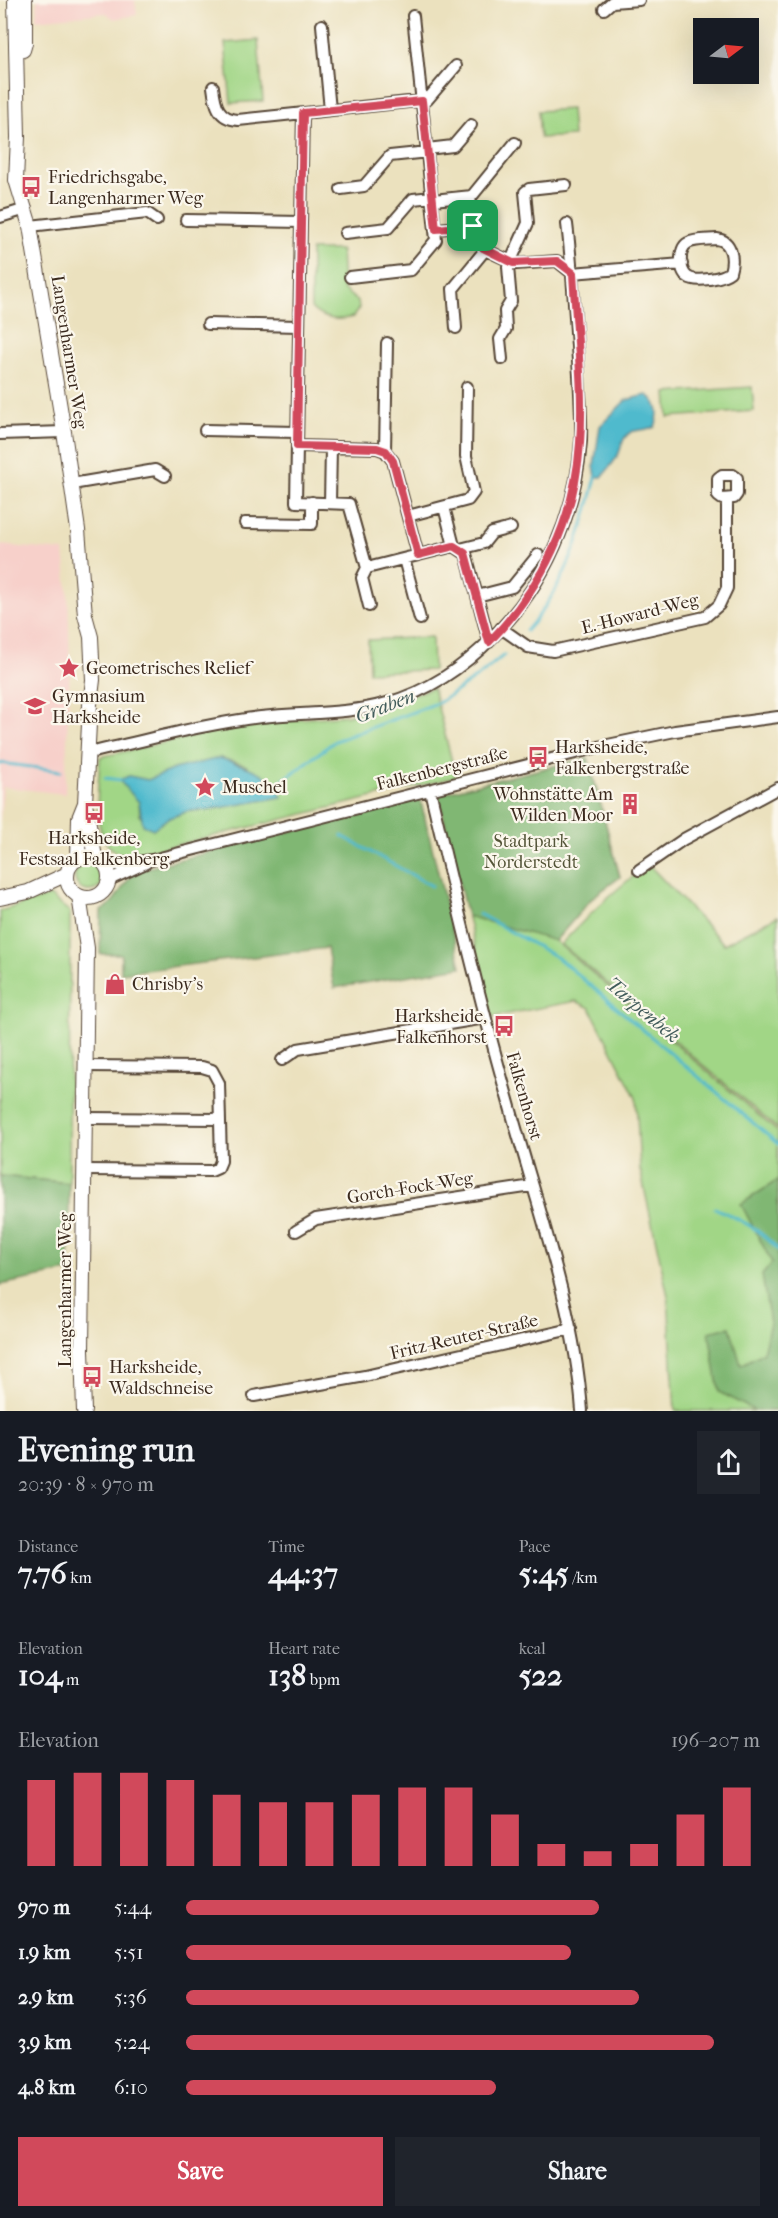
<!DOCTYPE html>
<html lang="en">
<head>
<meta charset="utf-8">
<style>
	body { margin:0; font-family:"IM FELL French Canon",serif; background:#20242c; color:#f1f3f6; height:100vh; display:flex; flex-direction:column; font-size:22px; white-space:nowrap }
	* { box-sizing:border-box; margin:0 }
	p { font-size:20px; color:#9ea1a6 }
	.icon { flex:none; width:33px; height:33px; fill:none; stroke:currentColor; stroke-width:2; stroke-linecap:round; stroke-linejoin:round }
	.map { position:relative; height:1411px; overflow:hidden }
	.panel { display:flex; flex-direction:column; background:#171b24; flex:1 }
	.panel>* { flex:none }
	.needle { width:39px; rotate:74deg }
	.fabs { position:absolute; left:693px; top:18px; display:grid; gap:12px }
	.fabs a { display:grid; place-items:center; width:66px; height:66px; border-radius:0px; background:#171b24; box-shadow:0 6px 24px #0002; font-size:30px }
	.pin { position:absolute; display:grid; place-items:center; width:51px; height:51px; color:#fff; margin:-26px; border-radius:12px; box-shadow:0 3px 9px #0006 }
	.round { display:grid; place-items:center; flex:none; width:63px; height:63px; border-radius:0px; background:#20242c }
	.overview { display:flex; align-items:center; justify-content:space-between; height:102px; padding:0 18px }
	h1 { font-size:33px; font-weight:700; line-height:45px }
	.stats { display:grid; grid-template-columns:repeat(3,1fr); gap:9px; height:102px; padding:6px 18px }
	.stats div { display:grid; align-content:center }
	.stats b { font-size:30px; font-weight:700 }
	.stats small { font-size:16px; font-weight:400 }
	.stats p { font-size:16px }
	.chart { height:168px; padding:12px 18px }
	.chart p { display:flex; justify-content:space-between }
	.chart svg { width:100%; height:108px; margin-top:6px; stroke:#d1495b; stroke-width:6 }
	.cta { display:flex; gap:12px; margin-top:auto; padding:12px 18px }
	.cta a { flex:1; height:69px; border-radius:0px; background:#d1495b; color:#fff; font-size:24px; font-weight:700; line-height:69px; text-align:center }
	.cta a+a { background:#20242c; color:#f1f3f6 }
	ul { padding:0 18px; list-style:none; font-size:20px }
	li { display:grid; grid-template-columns:96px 72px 1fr; align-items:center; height:45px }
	li i { height:15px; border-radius:8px; background:#d1495b }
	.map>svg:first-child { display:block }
</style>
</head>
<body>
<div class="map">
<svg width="778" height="1411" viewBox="0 0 778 1411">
	<rect width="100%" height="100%" fill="#fbf7ec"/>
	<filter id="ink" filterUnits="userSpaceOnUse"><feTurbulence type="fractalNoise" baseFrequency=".0167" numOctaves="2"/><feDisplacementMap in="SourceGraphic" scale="12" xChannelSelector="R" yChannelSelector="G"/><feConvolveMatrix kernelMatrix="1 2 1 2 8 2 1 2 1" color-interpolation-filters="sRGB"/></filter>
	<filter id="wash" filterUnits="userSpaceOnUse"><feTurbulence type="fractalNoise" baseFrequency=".008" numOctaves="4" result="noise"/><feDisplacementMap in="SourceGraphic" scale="24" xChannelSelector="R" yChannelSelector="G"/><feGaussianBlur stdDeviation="1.35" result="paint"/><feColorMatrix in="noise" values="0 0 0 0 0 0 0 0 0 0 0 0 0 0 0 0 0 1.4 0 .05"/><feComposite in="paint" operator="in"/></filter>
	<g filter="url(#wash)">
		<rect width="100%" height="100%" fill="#ebe1be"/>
		<!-- built -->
		<path fill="#f7d0ca" d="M37 0H135L137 15 114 19 106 13 36 20Z
			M0 545 64 551 68 591 70 664 65 794 3 787 0 823Z"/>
		<!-- green -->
		<path fill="#a1d686" stroke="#6e8052" stroke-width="1.5" fill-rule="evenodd" d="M258 40 263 101 231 103 225 43Z
			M571 109 573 136 540 138 538 111Z
			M311 250H341L343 289 358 302 359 308 353 317C339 321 322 320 311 308Z
			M752 387 754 411 668 417 666 393Z
			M432 637 433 670 369 672 368 640Z
			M433 688 456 777 135 855C85 858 99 788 100 757L251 723 348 715ZM220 758 245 765 281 797 208 810 188 811 167 819 153 829 140 816 139 802 120 780 129 776 148 780 174 769Z
			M588 758 620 877 593 897 555 941 778 1132V1411H675L668 1296 640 1169 636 1098 590 1008 576 1001 492 1017 438 794Z
			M75 877a14 14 0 1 1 28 0a14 14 0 1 1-28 0Z
			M649 865 724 944 778 916V1129L561 944C589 915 615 888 649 865Z
			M50 896 70 912 69 1183 0 1176V911Z"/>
		<!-- forest -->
		<path fill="#80b773" stroke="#5e7048" stroke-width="1.5" d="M588 758 620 877 593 897 555 941 467 916 438 794Z
			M420 798 461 967 334 988 327 948 121 973V954H100L101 911C119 902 122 880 139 870Z
			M0 1176 69 1183V1271L0 1285Z
			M778 1180V1411H755L719 1392 709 1332 730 1327 741 1365 763 1353 770 1323 762 1275 772 1263 741 1204Z"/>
		<!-- water -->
		<path fill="#50bacd" stroke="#467276" stroke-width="1.5" d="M647 395C659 402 660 415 655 427 648 430 635 430 631 432 621 437 622 449 617 457 612 464 607 471 602 477H596L594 466 600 426 626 400Z
			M220 758C244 767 271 770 282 797L208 810 188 811 167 819 153 829 143 825 139 802 119 780 129 776 148 780 174 769Z"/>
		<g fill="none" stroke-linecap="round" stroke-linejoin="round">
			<!-- stream -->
			<path stroke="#50bacd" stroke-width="3" d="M526 631C565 588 583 531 596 477
				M0 763 61 771
				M105 778 121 780
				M277 785 335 741 440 702 480 675 504 655
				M342 836 432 886
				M479 914 558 958 778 1144
				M715 1208C741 1220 760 1229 778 1250"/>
		</g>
	</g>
	<g filter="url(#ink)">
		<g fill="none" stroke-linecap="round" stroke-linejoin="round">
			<defs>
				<path id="street" d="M604 9 612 2 639 0
					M322 25 330 110
					M213 87C215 104 218 119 238 120L427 100 456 66
					M303 113 296 502 349 504 367 568
					M427 149 453 146 471 125
					M341 189 364 186 390 156 428 152
					M470 196 474 234 478 242 484 249 516 264 557 261 572 273
					M433 200 472 196 515 143
					M0 217 26 209
					M186 220 301 222
					M30 226 147 213 157 220
					M436 229 473 226
					M345 233 388 228 413 199 432 197
					M717 239C732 241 734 259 730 272 723 278 696 283 688 277 679 272 678 248 688 243 695 239 708 240 717 239Z
					M572 273 682 264
					M350 277 411 270 436 240 413 16
					M208 324 299 326
					M456 328 453 289 485 250
					M387 343 385 451 393 461 418 555
					M502 359 500 339 506 329 505 311 511 301 508 267 528 223 525 192 529 189 566 185
					M205 430 297 432
					M0 434 64 432
					M297 446 377 448 385 451
					M722 475H733L737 478V494L734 498 722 499 718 496V478Z
					M72 484 155 470 165 476
					M330 503 331 447
					M444 507 454 546 466 554 489 642
					M408 516 468 500 474 492 466 456 467 387
					M245 523 312 524V502
					M460 549 484 543 492 533 511 528
					M404 559 420 619
					M477 596 512 587 538 555
					M369 606 362 578 367 568 454 546
					M501 628 528 647 553 651 705 617 719 605 727 588V499
					M88 753C145 741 203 724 261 717 303 712 346 715 387 703 429 691 464 667 494 636 545 585 576 513 581 441 582 410 579 377 577 346 574 305 572 264 567 224
					M430 790C455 896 480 1002 510 1107 537 1205 575 1310 582 1411
					M106 866 152 860 603 746 675 731 778 717
					M639 870 684 839 778 788
					M109 880 146 863
					M282 1060 298 1049 485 1018
					M84 1118 220 1119
					M84 1170 211 1171 218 1168 221 1161 219 1083 212 1070 202 1067 85 1066
					M296 1231 316 1219 532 1186
					M254 1396 365 1376 571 1329"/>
				<path id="secondary" d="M15 0 18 137 16 180 30 226 64 432 78 530 85 615 91 637 93 680 90 704 85 803 79 818 78 859
					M23 50 25 43V0
					M85 803 95 857
					M67 877a21 21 0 1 1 42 0a21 21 0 1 1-42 0Z
					M79 896 87 948 82 1350 84 1411
					M0 898 28 892 67 874"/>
			</defs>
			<!-- street casing -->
			<use href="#street" stroke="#554536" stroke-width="14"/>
			<!-- secondary casing -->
			<use href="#secondary" stroke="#554536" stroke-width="16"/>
			<!-- street -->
			<use href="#street" stroke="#fff" stroke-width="10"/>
			<!-- secondary -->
			<use href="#secondary" stroke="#fff" stroke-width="14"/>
		</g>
	</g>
	<g fill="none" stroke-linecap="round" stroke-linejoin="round" filter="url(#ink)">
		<defs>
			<path id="route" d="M422 101 436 229 473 226 475 237 483 248 513 263 557 261 573 273C576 328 584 389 580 443 575 519 542 588 489 642L465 553 454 546 418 555 393 461 386 451 377 448 297 446 303 113Z"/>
		</defs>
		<!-- route casing -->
		<use href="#route" stroke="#fff" stroke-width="12"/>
		<!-- route -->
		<use href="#route" stroke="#d1495b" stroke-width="8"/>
	</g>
	<!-- icons -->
	<defs>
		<symbol id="bus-bare" viewBox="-9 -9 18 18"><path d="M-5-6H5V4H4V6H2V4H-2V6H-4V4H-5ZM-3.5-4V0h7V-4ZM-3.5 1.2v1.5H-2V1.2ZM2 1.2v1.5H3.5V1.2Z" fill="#d1495b" stroke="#fbf7ec" stroke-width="2.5" paint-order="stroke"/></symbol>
		<symbol id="sight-bare" viewBox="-9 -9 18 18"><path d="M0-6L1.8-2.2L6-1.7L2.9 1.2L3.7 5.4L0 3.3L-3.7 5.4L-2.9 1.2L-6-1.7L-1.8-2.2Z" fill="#d1495b" stroke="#fbf7ec" stroke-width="2.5" paint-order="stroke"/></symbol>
		<symbol id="school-bare" viewBox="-9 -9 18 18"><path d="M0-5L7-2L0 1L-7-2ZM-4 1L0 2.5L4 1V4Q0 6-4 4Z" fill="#d1495b" stroke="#fbf7ec" stroke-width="2.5" paint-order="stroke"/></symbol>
		<symbol id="building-bare" viewBox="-9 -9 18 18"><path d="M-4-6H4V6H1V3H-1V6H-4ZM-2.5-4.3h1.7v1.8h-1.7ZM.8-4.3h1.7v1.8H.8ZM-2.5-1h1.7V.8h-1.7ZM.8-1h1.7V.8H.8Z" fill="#d1495b" stroke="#fbf7ec" stroke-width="2.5" paint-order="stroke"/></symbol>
		<symbol id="shop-bare" viewBox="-9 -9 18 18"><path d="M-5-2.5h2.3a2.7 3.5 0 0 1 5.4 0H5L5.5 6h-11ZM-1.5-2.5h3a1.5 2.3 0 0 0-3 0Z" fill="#d1495b" stroke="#fbf7ec" stroke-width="2.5" paint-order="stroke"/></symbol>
	</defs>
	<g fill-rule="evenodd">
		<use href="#bus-bare" x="16" y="172" width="30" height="30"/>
		<use href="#sight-bare" x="54" y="653" width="30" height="30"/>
		<use href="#school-bare" x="20" y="691" width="30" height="30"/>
		<use href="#bus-bare" x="523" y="742" width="30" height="30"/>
		<use href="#sight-bare" x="190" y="772" width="30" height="30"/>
		<use href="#building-bare" x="615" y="789" width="30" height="30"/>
		<use href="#bus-bare" x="79" y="798" width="30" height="30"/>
		<use href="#shop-bare" x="100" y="969" width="30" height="30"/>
		<use href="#bus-bare" x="489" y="1011" width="30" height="30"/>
		<use href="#bus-bare" x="77" y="1362" width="30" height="30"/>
	</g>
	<g text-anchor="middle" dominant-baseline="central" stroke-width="4.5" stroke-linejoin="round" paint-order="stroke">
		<!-- poi labels -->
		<g font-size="18" fill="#3b2a1e" stroke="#fbf7ec" text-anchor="start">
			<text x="48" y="177">Friedrichsgabe,<tspan x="48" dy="21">Langenharmer Weg</tspan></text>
			<text x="86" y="668">Geometrisches Relief</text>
			<text x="52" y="696">Gymnasium<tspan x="52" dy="21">Harksheide</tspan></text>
			<text x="555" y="747">Harksheide,<tspan x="555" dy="21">Falkenbergstraße</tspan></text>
			<text x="222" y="787">Muschel</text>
			<text x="613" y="794" text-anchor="end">Wohnstätte Am<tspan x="613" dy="21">Wilden Moor</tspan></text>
			<text x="94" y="838" text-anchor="middle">Harksheide,<tspan x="94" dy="21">Festsaal Falkenberg</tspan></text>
			<text x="132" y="984">Chrisby's</text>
			<text x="487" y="1016" text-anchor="end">Harksheide,<tspan x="487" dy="21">Falkenhorst</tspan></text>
			<text x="109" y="1367">Harksheide,<tspan x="109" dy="21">Waldschneise</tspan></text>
		</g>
		<!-- street labels -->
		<g font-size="18" fill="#3b2a1e" stroke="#fbf7ec">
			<text transform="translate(69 352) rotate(81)">Langenharmer Weg</text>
			<text transform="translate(640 614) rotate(-14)">E.-Howard-Weg</text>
			<text transform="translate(442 769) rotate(-14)">Falkenbergstraße</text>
			<text transform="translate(524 1096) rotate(74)">Falkenhorst</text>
			<text transform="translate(410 1188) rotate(-9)">Gorch-Fock-Weg</text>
			<text transform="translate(65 1290) rotate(-90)">Langenharmer Weg</text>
			<text transform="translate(464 1337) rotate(-13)">Fritz-Reuter-Straße</text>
		</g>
		<!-- park labels -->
		<g font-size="18" fill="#545538" stroke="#fbf7ec">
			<text x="531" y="841">Stadtpark<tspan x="531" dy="21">Norderstedt</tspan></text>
		</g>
		<!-- water labels -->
		<g font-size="20" font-style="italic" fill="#425c5b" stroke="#fbf7ec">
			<text transform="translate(385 706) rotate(-21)">Graben</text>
			<text transform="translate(643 1010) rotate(40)">Tarpenbek</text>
		</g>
	</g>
</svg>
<div class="fabs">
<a><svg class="needle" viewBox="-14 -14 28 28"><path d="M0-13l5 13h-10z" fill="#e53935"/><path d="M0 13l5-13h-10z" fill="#9ea1a6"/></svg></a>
</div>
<div class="pin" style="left:473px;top:226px;background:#1e9e55"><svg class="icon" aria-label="arrive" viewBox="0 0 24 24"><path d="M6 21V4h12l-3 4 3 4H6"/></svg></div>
</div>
<section class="panel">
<div class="overview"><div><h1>Evening run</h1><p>20:39 · 8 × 970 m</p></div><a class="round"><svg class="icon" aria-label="share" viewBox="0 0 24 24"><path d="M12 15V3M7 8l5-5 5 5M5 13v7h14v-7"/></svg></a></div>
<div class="stats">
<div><p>Distance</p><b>7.76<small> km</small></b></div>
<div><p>Time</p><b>44:37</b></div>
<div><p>Pace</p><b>5:45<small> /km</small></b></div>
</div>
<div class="stats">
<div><p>Elevation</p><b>104<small> m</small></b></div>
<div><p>Heart rate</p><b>138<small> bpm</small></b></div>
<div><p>kcal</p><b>522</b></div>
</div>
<div class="chart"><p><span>Elevation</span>196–207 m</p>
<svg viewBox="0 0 160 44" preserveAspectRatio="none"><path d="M5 44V9M15 44V6M25 44V6M35 44V9M45 44V15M55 44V18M65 44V18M75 44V15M85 44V12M95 44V12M105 44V23M115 44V35M125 44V38M135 44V35M145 44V23M155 44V12"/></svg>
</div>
<ul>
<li><b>970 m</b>5:44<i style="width:72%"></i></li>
<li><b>1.9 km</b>5:51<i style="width:67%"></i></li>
<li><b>2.9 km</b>5:36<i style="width:79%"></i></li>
<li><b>3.9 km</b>5:24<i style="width:92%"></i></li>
<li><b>4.8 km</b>6:10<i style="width:54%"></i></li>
</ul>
<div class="cta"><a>Save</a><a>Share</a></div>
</section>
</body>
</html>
